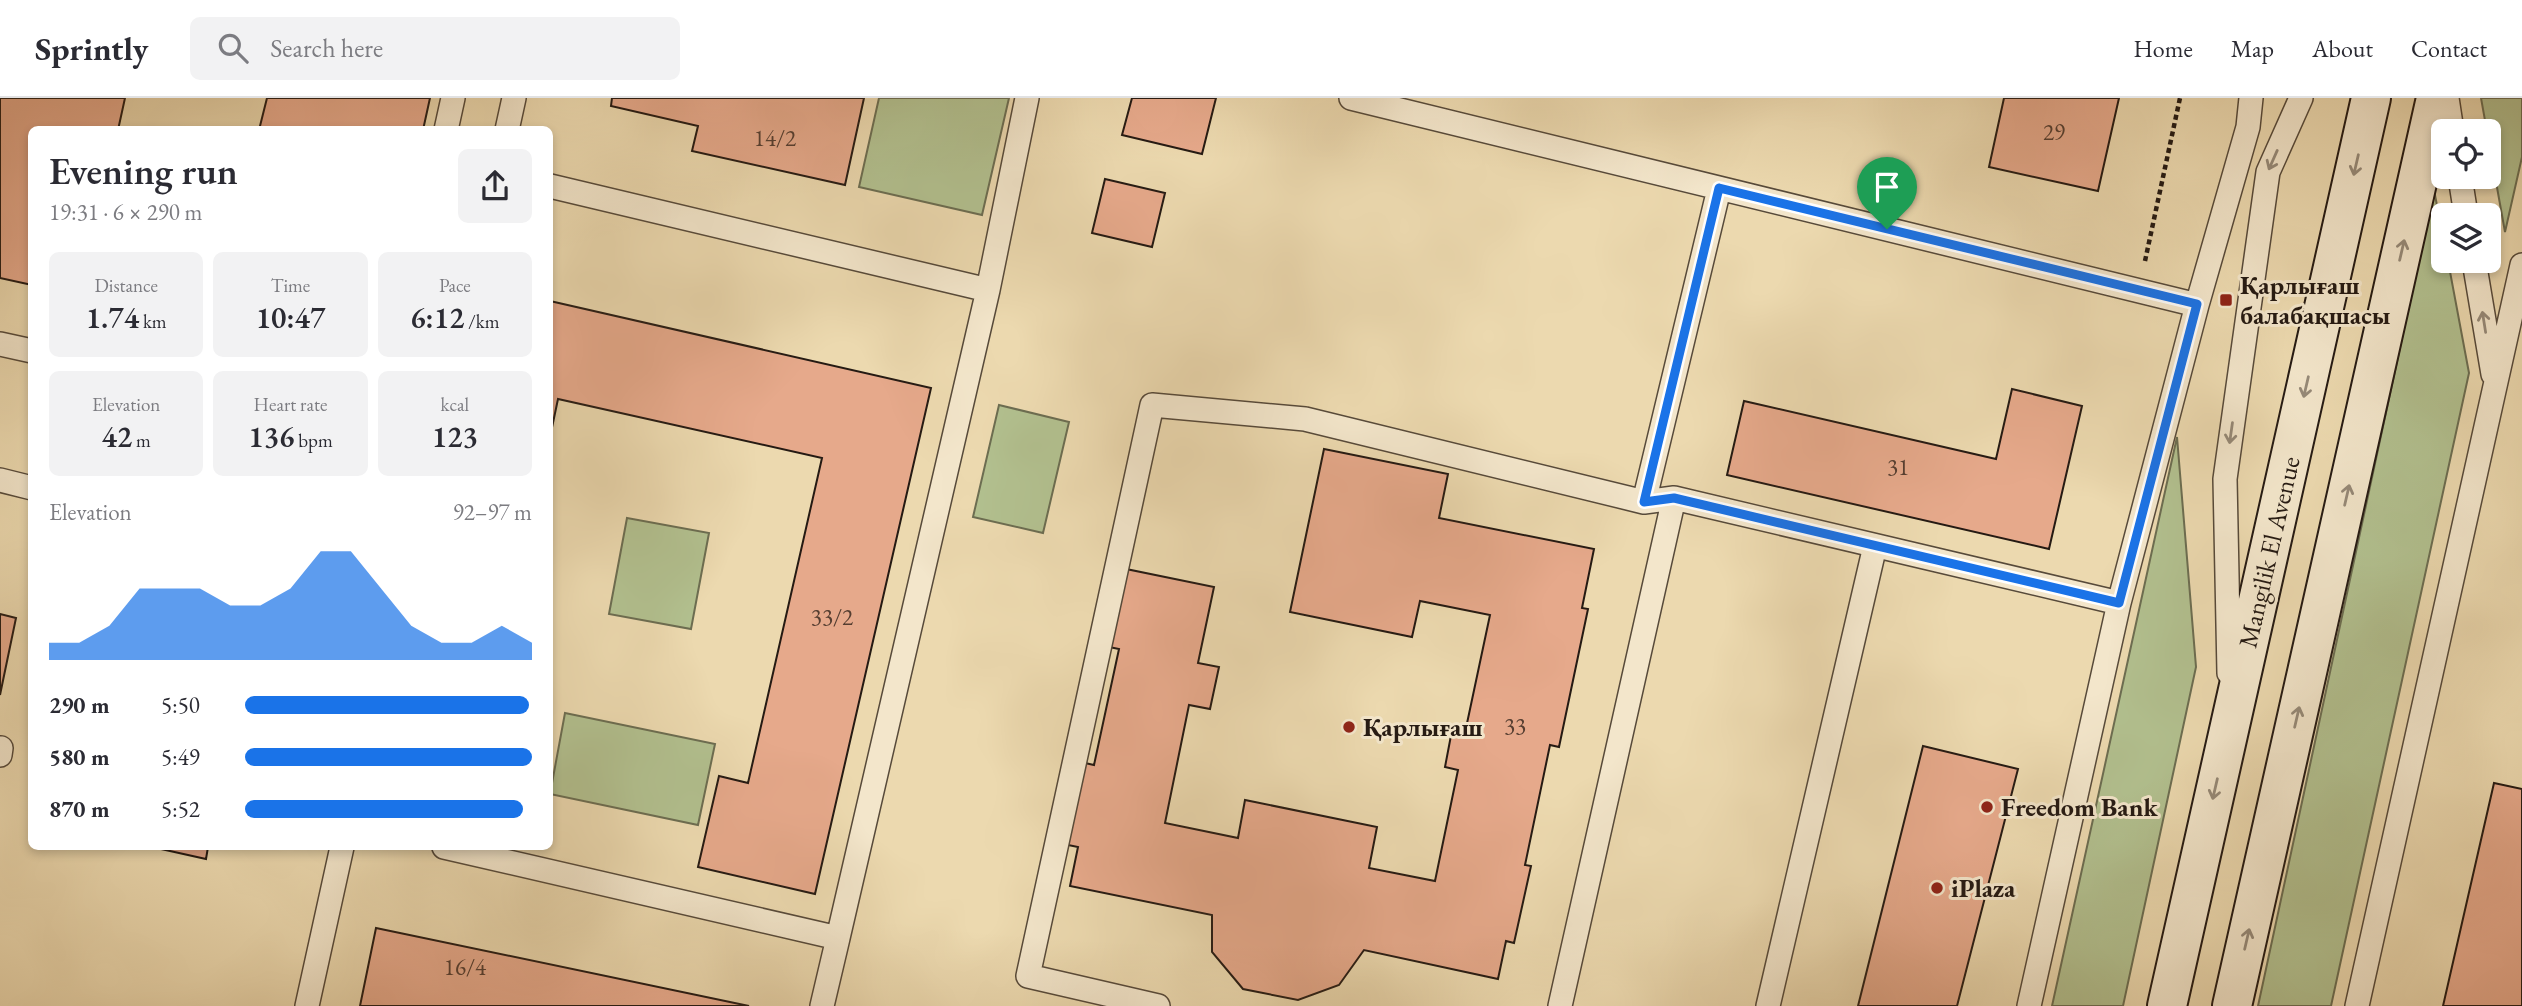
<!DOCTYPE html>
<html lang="en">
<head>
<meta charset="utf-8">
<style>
	body { margin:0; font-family:"EB Garamond",serif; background:#f2f2f3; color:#2b2b33; height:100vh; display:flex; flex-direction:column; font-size:26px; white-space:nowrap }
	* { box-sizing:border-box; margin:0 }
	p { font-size:23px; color:#7c7c81 }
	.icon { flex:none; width:38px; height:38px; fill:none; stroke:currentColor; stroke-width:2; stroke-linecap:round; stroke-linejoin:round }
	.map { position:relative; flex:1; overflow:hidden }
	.drawer { position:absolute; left:28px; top:28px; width:525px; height:724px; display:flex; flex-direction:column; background:#fff; border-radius:10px; box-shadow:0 4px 10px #0003 }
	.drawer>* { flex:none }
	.tools { position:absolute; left:2431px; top:21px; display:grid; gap:14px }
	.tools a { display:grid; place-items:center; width:70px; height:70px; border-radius:10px; background:#fff; box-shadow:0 4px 10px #0003; font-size:35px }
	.pin { position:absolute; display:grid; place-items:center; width:60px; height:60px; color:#fff; margin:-72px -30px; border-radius:50% 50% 50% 0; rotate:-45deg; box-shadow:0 0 7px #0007 }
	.pin .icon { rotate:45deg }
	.round { display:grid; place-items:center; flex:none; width:74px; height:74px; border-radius:10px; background:#f2f2f3 }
	.overview { display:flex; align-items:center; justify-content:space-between; height:119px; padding:0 21px }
	h1 { font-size:38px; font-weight:600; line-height:52px }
	.figures { display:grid; grid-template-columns:repeat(3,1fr); gap:10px; height:119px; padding:7px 21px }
	.figures div { display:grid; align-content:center; border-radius:10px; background:#f2f2f3; text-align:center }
	.figures b { font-size:30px; font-weight:600 }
	.figures small { font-size:19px; font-weight:400 }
	.figures p { font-size:19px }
	.chart { height:196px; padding:14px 21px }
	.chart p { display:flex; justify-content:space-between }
	.chart svg { width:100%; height:126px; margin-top:7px; fill:#1a73e8; opacity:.7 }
	ul { padding:0 21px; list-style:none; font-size:23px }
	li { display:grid; grid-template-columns:112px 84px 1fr; align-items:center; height:52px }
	li i { height:18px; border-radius:9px; background:#1a73e8 }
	header { display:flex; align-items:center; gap:42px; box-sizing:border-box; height:98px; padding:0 35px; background:#fff; border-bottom:2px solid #e1e1e2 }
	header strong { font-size:33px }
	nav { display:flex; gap:38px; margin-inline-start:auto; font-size:24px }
	.search { width:490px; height:63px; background:#f2f2f3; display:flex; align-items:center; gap:18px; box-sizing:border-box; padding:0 24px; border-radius:10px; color:#7c7c81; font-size:26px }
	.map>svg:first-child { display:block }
</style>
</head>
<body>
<header>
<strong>Sprintly</strong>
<div class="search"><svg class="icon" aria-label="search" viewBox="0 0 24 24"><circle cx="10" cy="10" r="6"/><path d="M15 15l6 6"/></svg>Search here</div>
<nav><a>Home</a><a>Map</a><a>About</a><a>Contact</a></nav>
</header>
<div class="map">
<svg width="2522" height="908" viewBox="0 0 2522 908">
	<rect width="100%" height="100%" fill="#ecd9af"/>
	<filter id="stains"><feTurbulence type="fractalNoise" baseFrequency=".00286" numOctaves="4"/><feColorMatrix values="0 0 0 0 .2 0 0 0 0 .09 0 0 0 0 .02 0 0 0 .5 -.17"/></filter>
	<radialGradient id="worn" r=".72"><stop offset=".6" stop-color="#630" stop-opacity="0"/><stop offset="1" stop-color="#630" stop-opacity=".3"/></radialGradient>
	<!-- green -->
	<path fill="#b2c08f" stroke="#6c6d51" stroke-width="2" d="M879 0H1009L982 117 859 89Z
		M2481 0H2522V59L2505 134Z
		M2434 92 2443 138V163H2448L2469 275 2331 908H2258Z
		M999 307 1069 324 1043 435 973 419Z
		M2177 339 2196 569 2123 908H2052Z
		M627 420 709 435 691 531 609 516Z
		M565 615 715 646 698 727 550 696Z"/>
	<!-- building -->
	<path fill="#e6a98b" stroke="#251a13" stroke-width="2" d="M0 0H125L118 32H32V187L0 180Z
		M267 0H430L423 32H259Z
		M612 0H864L845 87 692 53 698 28 611 8Z
		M1132 0H1216L1202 56 1122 37Z
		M2004 0H2119L2098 93 1989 69Z
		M1105 81 1165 95 1152 149 1092 135Z
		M550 203 931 290 815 796 698 769 719 678 748 685 822 360 558 301 550 339Z
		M2012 291 2082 308 2049 451 1727 377 1744 303 1996 361Z
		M1324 351 1448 376 1439 420 1594 451 1582 510 1588 511 1559 649 1550 647 1525 767 1531 768 1514 845 1506 843 1498 881 1364 852 1339 887 1298 902 1243 891 1212 854V817L1070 788 1078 749 1068 747 1085 665 1094 667 1119 551 1109 549 1126 471 1214 489 1198 565 1219 569 1210 611 1189 607 1165 725 1238 740 1245 702 1377 729 1369 770 1435 783 1458 672 1445 669 1453 627 1466 630 1490 517 1420 503 1412 539 1290 514Z
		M0 516 16 520 0 597Z
		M1923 648 2018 671 1957 908H1858Z
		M2494 685 2522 691V908H2443Z
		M152 749H208L206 761Z
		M376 830 749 908H360Z"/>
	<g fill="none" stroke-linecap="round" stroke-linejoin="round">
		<defs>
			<path id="service" d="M1351 0 2197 207
				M2447 0 2452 33
				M446 32 453 0
				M507 32 514 0
				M2460 79 2466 117
				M550 88 988 192 1027 0
				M2474 163 2493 276
				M0 246 32 253
				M0 382 32 390
				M1644 404 1719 91
				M2229 575 2225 381 2268 74 2301 0
				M0 657 1 650
				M444 749 838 840 988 192
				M307 908 342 749
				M822 908 838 840
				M1158 908 1028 878 1152 307 1305 321 1644 404 1674 400 2119 505
				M1560 908 1674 400
				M1768 908 1875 448
				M2029 908 2119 505 2197 207 2248 29 2251 0
				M2357 908 2522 167"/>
			<path id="secondary" d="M2167 908 2371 0
				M2232 908 2436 0"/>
		</defs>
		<!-- service casing -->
		<use href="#service" stroke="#574a3a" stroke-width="26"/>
		<!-- secondary casing -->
		<use href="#secondary" stroke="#251a13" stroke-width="42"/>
		<!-- path -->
		<path stroke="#251a13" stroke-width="4.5" stroke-dasharray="5 3.5" stroke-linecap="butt" d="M2145 163 2180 0"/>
		<!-- service -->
		<use href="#service" stroke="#f3e6cb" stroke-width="23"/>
		<!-- secondary -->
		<use href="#secondary" stroke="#f3e6cb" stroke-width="38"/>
	</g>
	<!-- one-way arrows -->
	<defs><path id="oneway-shaft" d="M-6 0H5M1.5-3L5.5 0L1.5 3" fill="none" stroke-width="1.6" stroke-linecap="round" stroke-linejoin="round" transform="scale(1.75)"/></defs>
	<g stroke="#968a78">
		<use href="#oneway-shaft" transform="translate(2273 62) rotate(114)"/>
		<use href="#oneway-shaft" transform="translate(2356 67) rotate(103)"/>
		<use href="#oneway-shaft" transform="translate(2402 152) rotate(-77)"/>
		<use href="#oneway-shaft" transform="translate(2484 224) rotate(-99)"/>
		<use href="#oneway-shaft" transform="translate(2306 289) rotate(103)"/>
		<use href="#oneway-shaft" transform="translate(2231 335) rotate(98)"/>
		<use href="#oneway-shaft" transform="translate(2347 397) rotate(-77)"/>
		<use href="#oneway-shaft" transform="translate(2297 619) rotate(-77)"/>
		<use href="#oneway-shaft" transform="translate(2215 691) rotate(103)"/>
		<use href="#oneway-shaft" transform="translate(2247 841) rotate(-77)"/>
	</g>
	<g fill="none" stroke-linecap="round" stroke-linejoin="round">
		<defs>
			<path id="route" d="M1719 90 2197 206 2119 505 1674 400 1644 404Z"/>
		</defs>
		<!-- route casing -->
		<use href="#route" stroke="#fff" stroke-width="14"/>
		<!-- route -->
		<use href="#route" stroke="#1a73e8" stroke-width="9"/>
	</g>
	<!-- markers -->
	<g fill="#8f2418" stroke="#f3e6cb" stroke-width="2.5">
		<rect x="2219" y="195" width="14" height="14" rx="3.5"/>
		<circle cx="1349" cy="629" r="7"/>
		<circle cx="1987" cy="709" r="7"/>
		<circle cx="1937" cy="790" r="7"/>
	</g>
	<g text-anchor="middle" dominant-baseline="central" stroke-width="6" stroke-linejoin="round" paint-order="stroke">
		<!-- number labels -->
		<g font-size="23" fill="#553e31">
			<text x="2054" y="34">29</text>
			<text x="775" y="40">14/2</text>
			<text x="1898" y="369">31</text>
			<text x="832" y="519">33/2</text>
			<text x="1515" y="628">33</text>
			<text x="465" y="869">16/4</text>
		</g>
		<!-- poi labels -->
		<g font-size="26" font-weight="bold" fill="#251a13" stroke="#f3e6cb" text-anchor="start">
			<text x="2240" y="187">Қарлығаш<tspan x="2240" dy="30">балабақшасы</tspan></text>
			<text x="1363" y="629">Қарлығаш</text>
			<text x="2001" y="709">Freedom Bank</text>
			<text x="1951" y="790">iPlaza</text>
		</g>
		<!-- street labels -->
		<g font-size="26" fill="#251a13" stroke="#f3e6cb">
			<text transform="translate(2269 454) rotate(-77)">Mangilik El Avenue</text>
		</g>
	</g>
	<rect width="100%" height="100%" filter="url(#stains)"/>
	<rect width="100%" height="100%" fill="url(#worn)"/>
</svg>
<div class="tools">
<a><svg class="icon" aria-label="locate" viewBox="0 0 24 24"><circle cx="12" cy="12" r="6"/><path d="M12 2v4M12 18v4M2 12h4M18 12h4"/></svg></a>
<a><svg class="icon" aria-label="layers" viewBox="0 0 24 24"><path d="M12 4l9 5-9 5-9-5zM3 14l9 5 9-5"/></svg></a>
</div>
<div class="pin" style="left:1887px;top:131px;background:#1e9e55"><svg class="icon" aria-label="arrive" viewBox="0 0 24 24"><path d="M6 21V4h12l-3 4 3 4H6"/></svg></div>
<section class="drawer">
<div class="overview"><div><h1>Evening run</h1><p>19:31 · 6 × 290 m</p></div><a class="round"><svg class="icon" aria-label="share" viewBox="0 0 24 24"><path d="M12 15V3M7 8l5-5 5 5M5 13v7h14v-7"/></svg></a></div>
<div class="figures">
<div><p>Distance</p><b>1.74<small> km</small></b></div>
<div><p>Time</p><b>10:47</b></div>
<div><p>Pace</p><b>6:12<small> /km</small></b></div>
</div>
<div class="figures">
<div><p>Elevation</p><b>42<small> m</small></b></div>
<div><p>Heart rate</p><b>136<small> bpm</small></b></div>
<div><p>kcal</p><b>123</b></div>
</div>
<div class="chart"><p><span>Elevation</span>92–97 m</p>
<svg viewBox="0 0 160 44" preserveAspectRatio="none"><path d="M0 44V38L10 38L20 32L30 19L40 19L50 19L60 25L70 25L80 19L90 6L100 6L110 19L120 32L130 38L140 38L150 32L160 38V44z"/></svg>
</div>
<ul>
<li><b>290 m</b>5:50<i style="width:99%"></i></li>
<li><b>580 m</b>5:49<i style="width:100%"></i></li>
<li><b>870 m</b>5:52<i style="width:97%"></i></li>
</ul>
</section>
</div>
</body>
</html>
